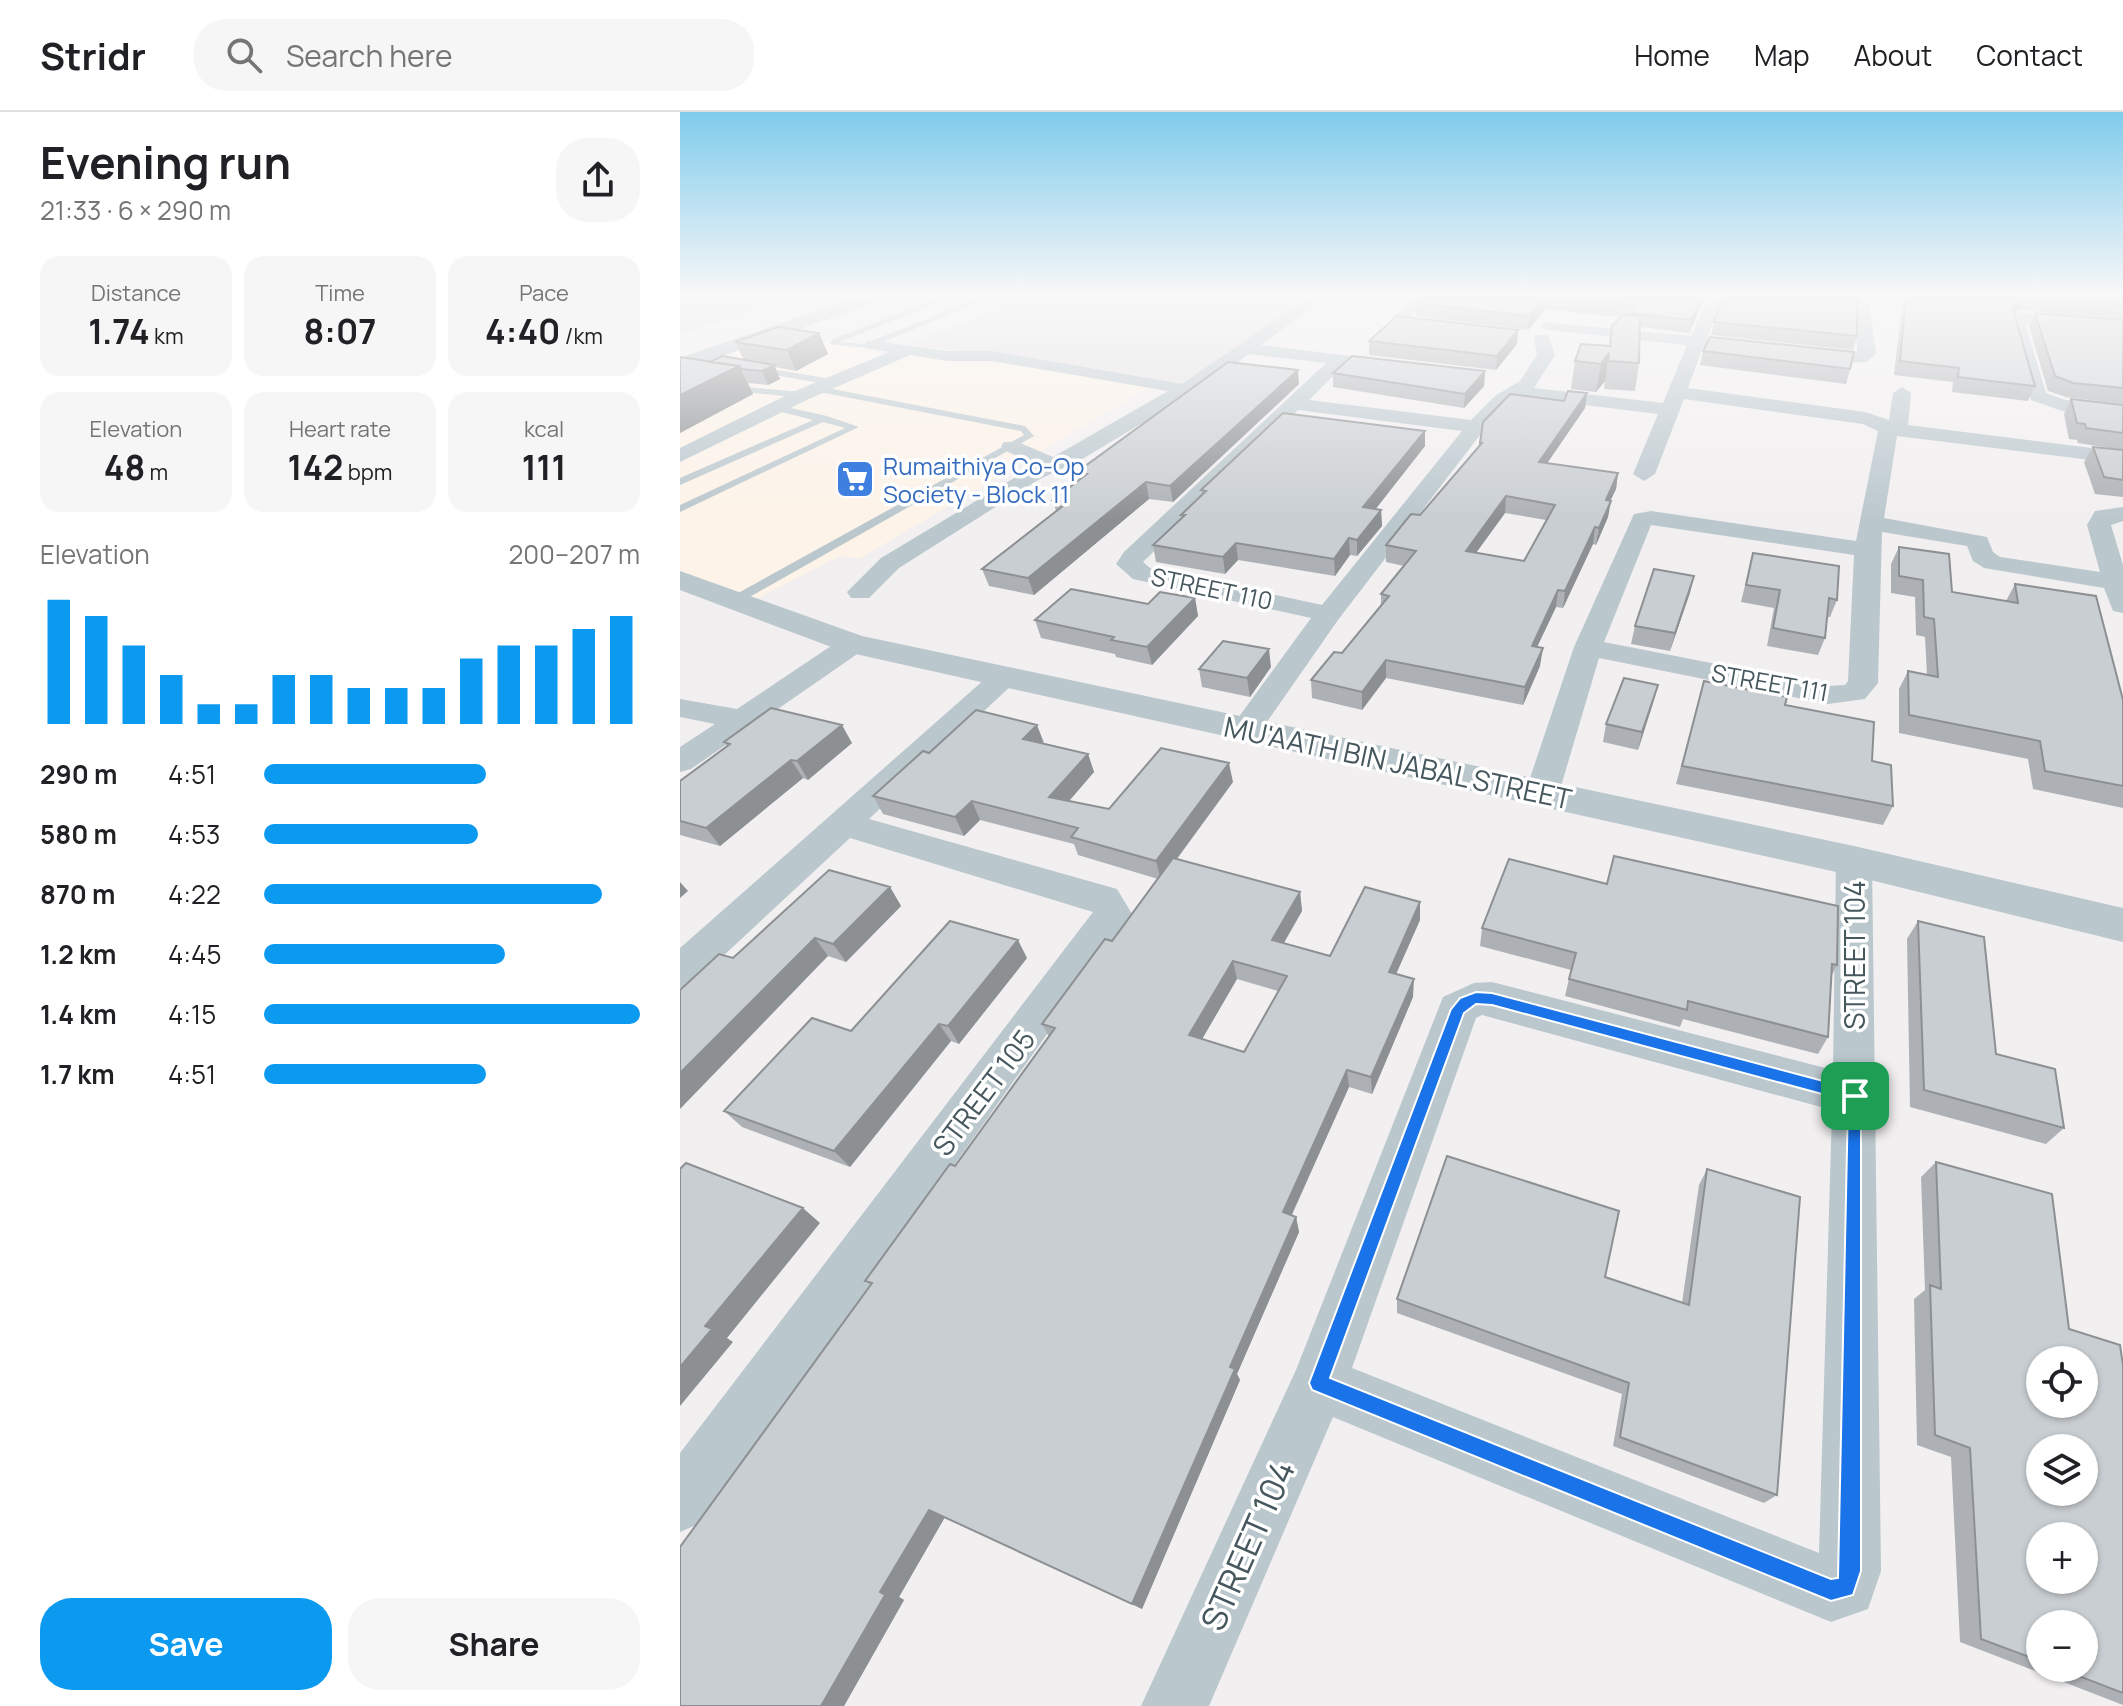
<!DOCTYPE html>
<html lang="en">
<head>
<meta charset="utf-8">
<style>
	body { margin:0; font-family:Manrope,sans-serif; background:#f6f6f6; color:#202124; height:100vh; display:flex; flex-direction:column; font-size:30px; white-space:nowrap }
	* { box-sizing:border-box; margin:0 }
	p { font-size:26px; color:#757577 }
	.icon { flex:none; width:44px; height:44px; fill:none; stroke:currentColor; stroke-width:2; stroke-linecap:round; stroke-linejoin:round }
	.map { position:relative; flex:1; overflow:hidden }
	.panel { display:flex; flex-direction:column; background:#fff; width:680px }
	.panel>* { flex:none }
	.tools { position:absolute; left:1346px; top:1234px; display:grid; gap:16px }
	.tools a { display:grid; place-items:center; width:72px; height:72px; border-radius:50%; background:#fff; box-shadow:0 2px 6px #0004; font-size:40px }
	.pin { position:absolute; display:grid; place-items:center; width:68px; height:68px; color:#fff; margin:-34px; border-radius:16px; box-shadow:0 4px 12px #0006 }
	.round { display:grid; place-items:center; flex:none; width:84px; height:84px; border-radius:32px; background:#f6f6f6 }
	.headline { display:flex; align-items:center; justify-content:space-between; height:136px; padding:0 40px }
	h1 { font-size:44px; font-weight:700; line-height:60px }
	.stats { display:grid; grid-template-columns:repeat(3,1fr); gap:12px; height:136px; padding:8px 40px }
	.stats div { display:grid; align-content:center; border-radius:20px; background:#f6f6f6; text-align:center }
	.stats b { font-size:34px; font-weight:700 }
	.stats small { font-size:22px; font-weight:400 }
	.stats p { font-size:22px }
	.chart { height:224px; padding:16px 40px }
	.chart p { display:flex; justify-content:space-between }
	.chart svg { width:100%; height:144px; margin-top:8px; stroke:#0b9af0; stroke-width:6 }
	.cta { display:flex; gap:16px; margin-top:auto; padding:16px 40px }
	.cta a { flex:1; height:92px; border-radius:32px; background:#0b9af0; color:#fff; font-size:32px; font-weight:700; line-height:92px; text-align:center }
	.cta a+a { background:#f6f6f6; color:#202124 }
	ul { padding:0 40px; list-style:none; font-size:26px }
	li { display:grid; grid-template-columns:128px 96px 1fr; align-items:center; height:60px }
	li i { height:20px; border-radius:10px; background:#0b9af0 }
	header { display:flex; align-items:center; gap:48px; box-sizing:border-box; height:112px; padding:0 40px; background:#fff; border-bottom:2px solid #e0e0e0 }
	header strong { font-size:38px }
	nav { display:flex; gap:44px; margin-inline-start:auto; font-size:28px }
	.search { width:560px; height:72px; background:#f6f6f6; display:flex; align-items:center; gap:20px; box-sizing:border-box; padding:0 28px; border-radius:32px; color:#757577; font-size:30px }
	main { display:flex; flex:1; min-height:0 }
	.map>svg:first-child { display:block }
</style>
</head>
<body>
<header>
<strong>Stridr</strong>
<div class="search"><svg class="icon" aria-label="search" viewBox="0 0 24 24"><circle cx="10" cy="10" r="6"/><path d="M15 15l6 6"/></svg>Search here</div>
<nav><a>Home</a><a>Map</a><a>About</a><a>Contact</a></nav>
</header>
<main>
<section class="panel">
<div class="headline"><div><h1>Evening run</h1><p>21:33 · 6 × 290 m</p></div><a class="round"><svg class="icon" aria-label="share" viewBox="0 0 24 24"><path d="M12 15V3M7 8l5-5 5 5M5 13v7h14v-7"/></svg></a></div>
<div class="stats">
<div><p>Distance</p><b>1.74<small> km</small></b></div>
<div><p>Time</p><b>8:07</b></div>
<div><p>Pace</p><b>4:40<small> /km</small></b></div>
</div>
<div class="stats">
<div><p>Elevation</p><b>48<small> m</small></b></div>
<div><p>Heart rate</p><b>142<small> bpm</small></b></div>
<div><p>kcal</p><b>111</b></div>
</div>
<div class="chart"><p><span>Elevation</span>200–207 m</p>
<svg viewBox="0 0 160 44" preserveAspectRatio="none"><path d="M5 44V6M15 44V11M25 44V20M35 44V29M45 44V38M55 44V38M65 44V29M75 44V29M85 44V33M95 44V33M105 44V33M115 44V24M125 44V20M135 44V20M145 44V15M155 44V11"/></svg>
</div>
<ul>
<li><b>290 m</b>4:51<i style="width:59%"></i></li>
<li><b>580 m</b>4:53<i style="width:57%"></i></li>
<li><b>870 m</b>4:22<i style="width:90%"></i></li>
<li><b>1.2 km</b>4:45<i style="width:64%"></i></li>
<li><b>1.4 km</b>4:15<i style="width:100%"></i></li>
<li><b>1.7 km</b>4:51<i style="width:59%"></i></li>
</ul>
<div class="cta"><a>Save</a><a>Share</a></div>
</section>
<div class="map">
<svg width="1443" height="1594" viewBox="0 0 1443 1594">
	<rect width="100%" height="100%" fill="#f2eff0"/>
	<!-- commercial -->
	<path fill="#fdf3e8" d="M94 220 213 244 227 238 292 243 477 271 179 447 160 444 66 492 0 467V253Z"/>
	<!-- education -->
	<path fill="#e3e0e2" d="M0 185H110L0 223Z
		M348 185H634L505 273 229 232Z"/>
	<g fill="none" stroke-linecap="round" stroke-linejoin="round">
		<!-- service -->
		<path fill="#bac7cd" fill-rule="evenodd" d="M262 185H272L160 230 184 232 302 185H312L188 236 150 232 153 227Z
			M75 254 151 267 155 270 151 273 72 259Z
			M44 273 122 280 126 283 122 286 47 278Z
			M137 274 345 314 354 324 59 491H51V485L344 323 341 319 134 279Z
			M97 293 147 304 179 315 0 400V393L165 316 143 310 0 373V366L133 308 94 298Z"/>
		<!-- minor -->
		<path fill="#bac7cd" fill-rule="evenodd" d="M629 185H647L581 233 686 246 689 250 680 255 664 253 629 288 791 308 815 284 840 269 857 243 854 227 856 223H868L875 243 854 276 983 291 1007 233 868 218 862 216V210L1011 224 1028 185H1042L1027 226 1177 241 1176 197 1127 190 1119 185H1159L1189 190 1196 242 1186 250 1166 251 1023 235 1008 276 1185 300 1209 308 1213 281 1222 275 1231 281 1228 313 1443 340V352L1217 324 1204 406 1307 425 1313 440 1320 445 1420 460 1407 413 1415 399 1443 395V409L1431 413 1443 453V501L1433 499 1424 476 1304 456 1293 449 1287 434 1202 420 1198 571 1185 587 1148 592 919 546 879 681 874 689 862 692 850 689 845 681 894 535 954 402 971 399 1176 429 1198 319 1183 312 1004 287 975 362 964 369 953 362 978 302 840 285 829 292 803 319 658 508 577 624 566 627 555 624 550 617 631 506 453 467 436 452 444 440 646 251 569 242 529 271 404 346 358 368 219 456 189 486H171L167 480 201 446 356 353 324 338 321 334 324 330H338L373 345 488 279 312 249H268L230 243 129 287 0 350V336L115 279 209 240 187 236 185 232 187 228 268 239H312L502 272ZM618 298 782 319 642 493 470 456 463 450ZM971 413 1174 443 1168 569 1165 573 1148 574 924 530Z
			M734 185H750L730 206 769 213V219L712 212V206Z
			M1339 201 1443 209V219L1345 211 1366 281 1385 288 1443 294V306L1382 299 1351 288 1328 209Z
			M173 524 183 526 187 532 183 538 11 657 0 660V635L35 612 0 605V587L57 597 163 526Z
			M324 556 334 559 339 565 334 571 189 707 437 777 452 802 21 1411 0 1420V1341L413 800 170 726 14 871 0 876V836L314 559Z
			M1174 736 1187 740 1192 749 1201 1459 1188 1497 1151 1510 653 1305 529 1594H461L616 1258 763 885 794 871 812 870 1153 958 1156 749 1161 740ZM802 903 1152 998 1139 1441 672 1256 796 906Z"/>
		<!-- tertiary -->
		<path fill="#bac7cd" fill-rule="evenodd" d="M176 185H202L199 189 0 259V246Z
			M0 459 182 524 1174 734 1443 796V830L1174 764 162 539 0 478Z"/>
	</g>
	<!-- wall -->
	<path fill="#adb1b5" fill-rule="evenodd" d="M743 185H1025L1009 221 960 215 959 251 955 279 924 277 925 269 916 280 891 277 895 249 929 234 939 205 865 197 848 218 736 204V191Z
		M1223 185H1443V207L1339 198 1334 201 1355 274 1348 289 1272 280 1273 270 1214 263Z
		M1355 201 1443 208V292L1386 285 1368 279 1349 214Z
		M1034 210 1177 224 1173 238 1031 223Z
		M139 221 148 242 116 259 95 255 100 267 88 273 68 271 73 282 0 321V245L30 250 64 248 55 230Z
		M689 229 837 232 816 258 689 243Z
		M1023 239 1170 257 1166 272 1020 253Z
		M805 259 804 274 784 296 653 275V261Z
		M619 272 493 390 469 387 354 483 309 474 302 457 376 399 373 388 399 367 397 360Z
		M907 281 905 296 867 351 938 361 936 377 930 389 928 405 916 433 913 432 883 496 876 495 857 535 860 554 843 593 706 566 682 598 632 586 631 568 662 541 701 493V482L724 454 706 450V433L740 403 799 334 803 310 884 289ZM825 401 866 408 844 449 796 441Z
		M1391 287 1443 293V338L1398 331 1397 328 1389 327 1384 302Z
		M745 319V334L695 397 701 398 702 414 677 444 670 443 655 464 558 448 545 462 476 450 473 433 502 406 501 403 522 384 521 378Z
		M1413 335 1443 338V385L1415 382 1404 350Z
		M1219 435 1272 480 1326 489 1335 472 1443 588V696L1353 677 1348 647 1219 621V577L1228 559 1247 563 1245 525 1236 523 1235 485 1211 481V452Z
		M1073 441 1157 488 1150 505H1147L1145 526 1138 543 1087 534 1094 496 1061 490Z
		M1014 464 990 539 951 532 955 514Z
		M515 486 518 504 472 553 436 545 435 542 361 526 355 508Z
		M591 555 570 585 522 575 519 557Z
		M1024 569 1105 593 1192 649 1213 694 1203 713 996 672Z
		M978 573 973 591 958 638 923 630 926 612Z
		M44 630 172 631 128 668 123 666 40 734 0 723V669L47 634Z
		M364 631 408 642 414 660 389 689 429 697 553 670 497 747 620 780 622 799 604 831 650 844 740 808 716 862 733 885 692 982 669 975 612 1103 616 1105 619 1120 557 1262 560 1268 462 1497 265 1405 219 1485 224 1488 164 1594H0L191 1173 185 1169 275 1054 369 925 362 912 432 829 478 767 398 743 394 732 300 708 284 724 203 702 193 684 249 641ZM557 867 598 879 564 940 522 927Z
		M210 775 221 794 166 850 148 844 53 846Z
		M1238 809 1316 942 1384 1016 1366 1032 1230 995 1227 827Z
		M802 816 1157 853 1152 863 1148 925 1138 942 1003 907 1000 915 885 884 891 858 800 834Z
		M347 846 279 932 271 929 170 1055 62 1015 44 999 171 919Z
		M1256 1050 1389 1217 1443 1253V1593L1280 1530 1271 1345 1237 1333 1234 1187 1245 1178 1241 1065ZM1360 1512 1404 1556H1360Z
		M1027 1057 1097 1383 1084 1391 933 1334 942 1282 717 1201V1187L925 1165 1002 1191 1019 1073Z"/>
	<!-- shaded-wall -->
	<path fill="#8d9093" d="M866 185 865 197 848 218 849 204Z
		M1022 185H1025L1009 221 1012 208Z
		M1345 185 1339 198 1326 207 1332 194Z
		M838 218 837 232 816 258 817 244Z
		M139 221 148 242 116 259 107 238Z
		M929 241 925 269 916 280 921 252Z
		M94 253 100 267 88 273 82 259Z
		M59 254 73 282 0 321V283Z
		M618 258 619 272 493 390 490 374Z
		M805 259 804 274 784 296 785 282Z
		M907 281 905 296 857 366 859 350Z
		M745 319V334L684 412 683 395Z
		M938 361 936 377 923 404 926 388Z
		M466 370 469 387 354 483 348 466Z
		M826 384 825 401 785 456 786 439Z
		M931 389 928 405 916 433 919 416Z
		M701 398 702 414 677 444V428Z
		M915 415 913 432 883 496 885 479Z
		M669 426 670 443 655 464 654 447Z
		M556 431 558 448 545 462 543 445Z
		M1014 464 1010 481 990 539 995 521Z
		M878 478 876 495 849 552 852 534Z
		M515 486 518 504 472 553 467 535Z
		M863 536 860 554 843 593 845 575Z
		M589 537 591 555 570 585 567 566Z
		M706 548V566L682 598V580Z
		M978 573 973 591 958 638 962 620Z
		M162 613 172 631 128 668 117 649Z
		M357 613 364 631 343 627Z
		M408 642 414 660 376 704 369 685Z
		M111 648 123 666 40 734 26 716Z
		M549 651 553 670 481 768 476 749Z
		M292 689 300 708 284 724 275 705Z
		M0 770 8 779 0 786Z
		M210 775 221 794 166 850 153 832Z
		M620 780 622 799 595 846 592 828Z
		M740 790V808L709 878V860Z
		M135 826 148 844 0 997V961Z
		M338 828 347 846 279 932 268 914Z
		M553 849 557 867 514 941 509 923Z
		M734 867 733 885 692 982 691 965Z
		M259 912 271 929 170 1055 154 1039Z
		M667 958 669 975 606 1115 603 1100Z
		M123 1096 140 1111 47 1226 53 1230 0 1294V1255L25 1214Z
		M616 1105 619 1120 557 1262 560 1268 462 1497 452 1492 550 1255Z
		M249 1398 265 1405 219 1485 224 1488 164 1594H141L200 1480Z"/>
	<!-- building -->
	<path fill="#c9ced2" stroke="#8d9093" stroke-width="2" fill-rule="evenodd" d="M743 185H865L849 204 736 191Z
		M876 185H1022L1012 208 951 201 956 194Z
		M1043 185H1163L1177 187V224L1034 210Z
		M1226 185H1443V193L1345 185 1332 194 1355 274 1278 265 1279 256 1220 249Z
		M1355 201 1443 208V276L1393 271 1375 264Z
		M942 203 960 204 959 251 928 249 929 241 921 252 895 249 901 232 930 234 932 214Z
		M717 204 838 218 817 244 689 229Z
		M98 215 139 221 107 238 55 230Z
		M1030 225 1174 240 1170 257 1023 239Z
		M42 244 94 253 82 259 61 257 59 254 30 250Z
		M672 244 805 259 785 282 653 261Z
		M0 245 59 254 0 283Z
		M548 250 618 258 490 374 466 370 348 466 302 457 388 390 373 388 407 362 397 360Z
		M888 279 907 281 859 350 938 361 926 388 931 389 919 416 915 415 885 479 878 478 852 534 863 536 845 575 706 548 682 580 631 568 654 540 662 541 709 484 701 482 736 439 706 433 731 402 740 403 802 331H800L803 310 830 282 884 289ZM826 384 875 393 844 449 786 439Z
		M1391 287 1443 293V321L1406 316 1405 312 1397 311Z
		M603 301 745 319 683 395 701 398 677 428 669 426 654 447 556 431 543 445 473 433 505 403H501L526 379 521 378Z
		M1413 335 1443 338V368L1424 365Z
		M1219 435 1269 442 1272 480 1338 491 1335 472 1416 484 1443 588V674L1365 659 1360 629 1229 603 1228 559 1258 565 1254 507 1244 505 1243 468 1219 464Z
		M1073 441 1159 454 1157 488 1149 486 1145 526 1093 516 1100 478 1066 473Z
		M974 457 1014 464 995 521 955 514Z
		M391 477 468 492 480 480 515 486 467 535 431 528 434 525 355 508Z
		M543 529 589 537 567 566 519 557Z
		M944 566 978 573 962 620 926 612Z
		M1024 569 1107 585 1105 593 1194 610 1192 649 1211 653 1213 694 1002 654Z
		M91 596 162 613 117 649 111 648 26 716 0 709V669L50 632 44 630Z
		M296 598 357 613 343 627 408 642 369 685 429 697 481 636 549 651 476 749 391 725 398 716 292 689 275 705 193 684 243 639 249 641Z
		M934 744 1158 794 1157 853 1152 852 1148 925 1008 889 1007 898 889 867 896 841 802 816 829 747 927 772Z
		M493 746 620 780 592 828 650 844 685 775 740 790 709 860 734 867 691 965 667 958 603 1100 616 1105 550 1255 555 1257 452 1492 249 1398 200 1480 205 1483 141 1594H0V1435L192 1171 185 1169 270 1052 275 1054 375 916 362 912 425 827 432 829ZM553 849 607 864 564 940 509 923Z
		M149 758 210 775 153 832 135 826 0 961V878L39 842 53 846Z
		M270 809 338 828 268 914 259 912 154 1039 44 999 132 906 171 919Z
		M1238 809 1304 825 1316 942 1375 957 1384 1016 1244 978Z
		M767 1044 939 1099 925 1165 1009 1193 1027 1057 1120 1085 1097 1383 940 1325 949 1271 717 1187Z
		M1256 1050 1372 1082 1389 1217 1440 1233 1443 1253V1581L1378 1556H1404V1512H1360V1549L1301 1527 1290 1336 1255 1323 1250 1173 1261 1177ZM1360 1248H1404V1292H1360ZM1360 1336H1404V1380H1360ZM1360 1424H1404V1468H1360Z
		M6 1051 123 1096 25 1214 32 1217 0 1255V1057Z"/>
	<!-- sky -->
	<linearGradient id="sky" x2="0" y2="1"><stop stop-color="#80ccec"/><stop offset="0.45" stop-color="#f9f8f8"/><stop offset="1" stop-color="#f9f8f8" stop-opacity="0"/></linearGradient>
	<rect width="1443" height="408" fill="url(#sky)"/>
	<!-- route -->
	<path fill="#1a73e8" stroke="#fff" stroke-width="2" fill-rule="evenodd" d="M796 880 812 881 1181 979V1459L1173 1483 1151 1489 632 1278 629 1271 771 897 780 886ZM796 892 812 893 1168 989 1158 1466 1151 1467 650 1266 784 901Z"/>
	<!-- icons -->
	<defs>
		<symbol id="supermarket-square" viewBox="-11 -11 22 22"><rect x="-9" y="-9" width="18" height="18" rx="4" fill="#3f7fe0" stroke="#fff"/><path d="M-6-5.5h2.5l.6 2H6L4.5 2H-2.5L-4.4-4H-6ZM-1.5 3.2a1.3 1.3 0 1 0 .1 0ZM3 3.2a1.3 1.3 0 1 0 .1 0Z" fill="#fff"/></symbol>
	</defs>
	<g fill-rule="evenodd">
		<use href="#supermarket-square" x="153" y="345" width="44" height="44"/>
	</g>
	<g text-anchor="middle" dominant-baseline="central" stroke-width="7" stroke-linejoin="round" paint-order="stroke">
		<!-- far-shop labels -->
		<g font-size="24" fill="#366cbe" stroke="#fff" text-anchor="start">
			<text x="203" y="353">Rumaithiya Co-Op<tspan x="203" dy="28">Society - Block 11</tspan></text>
		</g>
		<!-- far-street labels -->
		<g font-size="24" fill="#46575e" stroke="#fff">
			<text transform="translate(532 476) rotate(12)">STREET 110</text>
			<text transform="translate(1090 570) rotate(10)">STREET 111</text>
		</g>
		<!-- street labels -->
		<g font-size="28" fill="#46575e" stroke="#fff">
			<text transform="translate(718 650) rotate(12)">MU'AATH BIN JABAL STREET</text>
			<text transform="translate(1174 843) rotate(-90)">STREET 104</text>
			<text transform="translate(303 980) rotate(-53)">STREET 105</text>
		</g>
		<!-- near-street labels -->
		<g font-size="34" fill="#46575e" stroke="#fff">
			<text transform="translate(567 1433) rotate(-66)">STREET 104</text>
		</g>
	</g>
</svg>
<div class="tools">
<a><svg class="icon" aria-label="locate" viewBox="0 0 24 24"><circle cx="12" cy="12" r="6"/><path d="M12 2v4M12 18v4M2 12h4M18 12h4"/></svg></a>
<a><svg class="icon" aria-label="layers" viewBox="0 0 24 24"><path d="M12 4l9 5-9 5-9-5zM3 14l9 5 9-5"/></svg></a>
<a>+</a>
<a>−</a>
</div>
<div class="pin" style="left:1175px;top:984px;background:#1e9e55"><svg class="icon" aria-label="arrive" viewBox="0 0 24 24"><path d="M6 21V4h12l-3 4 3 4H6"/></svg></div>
</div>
</main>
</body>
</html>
